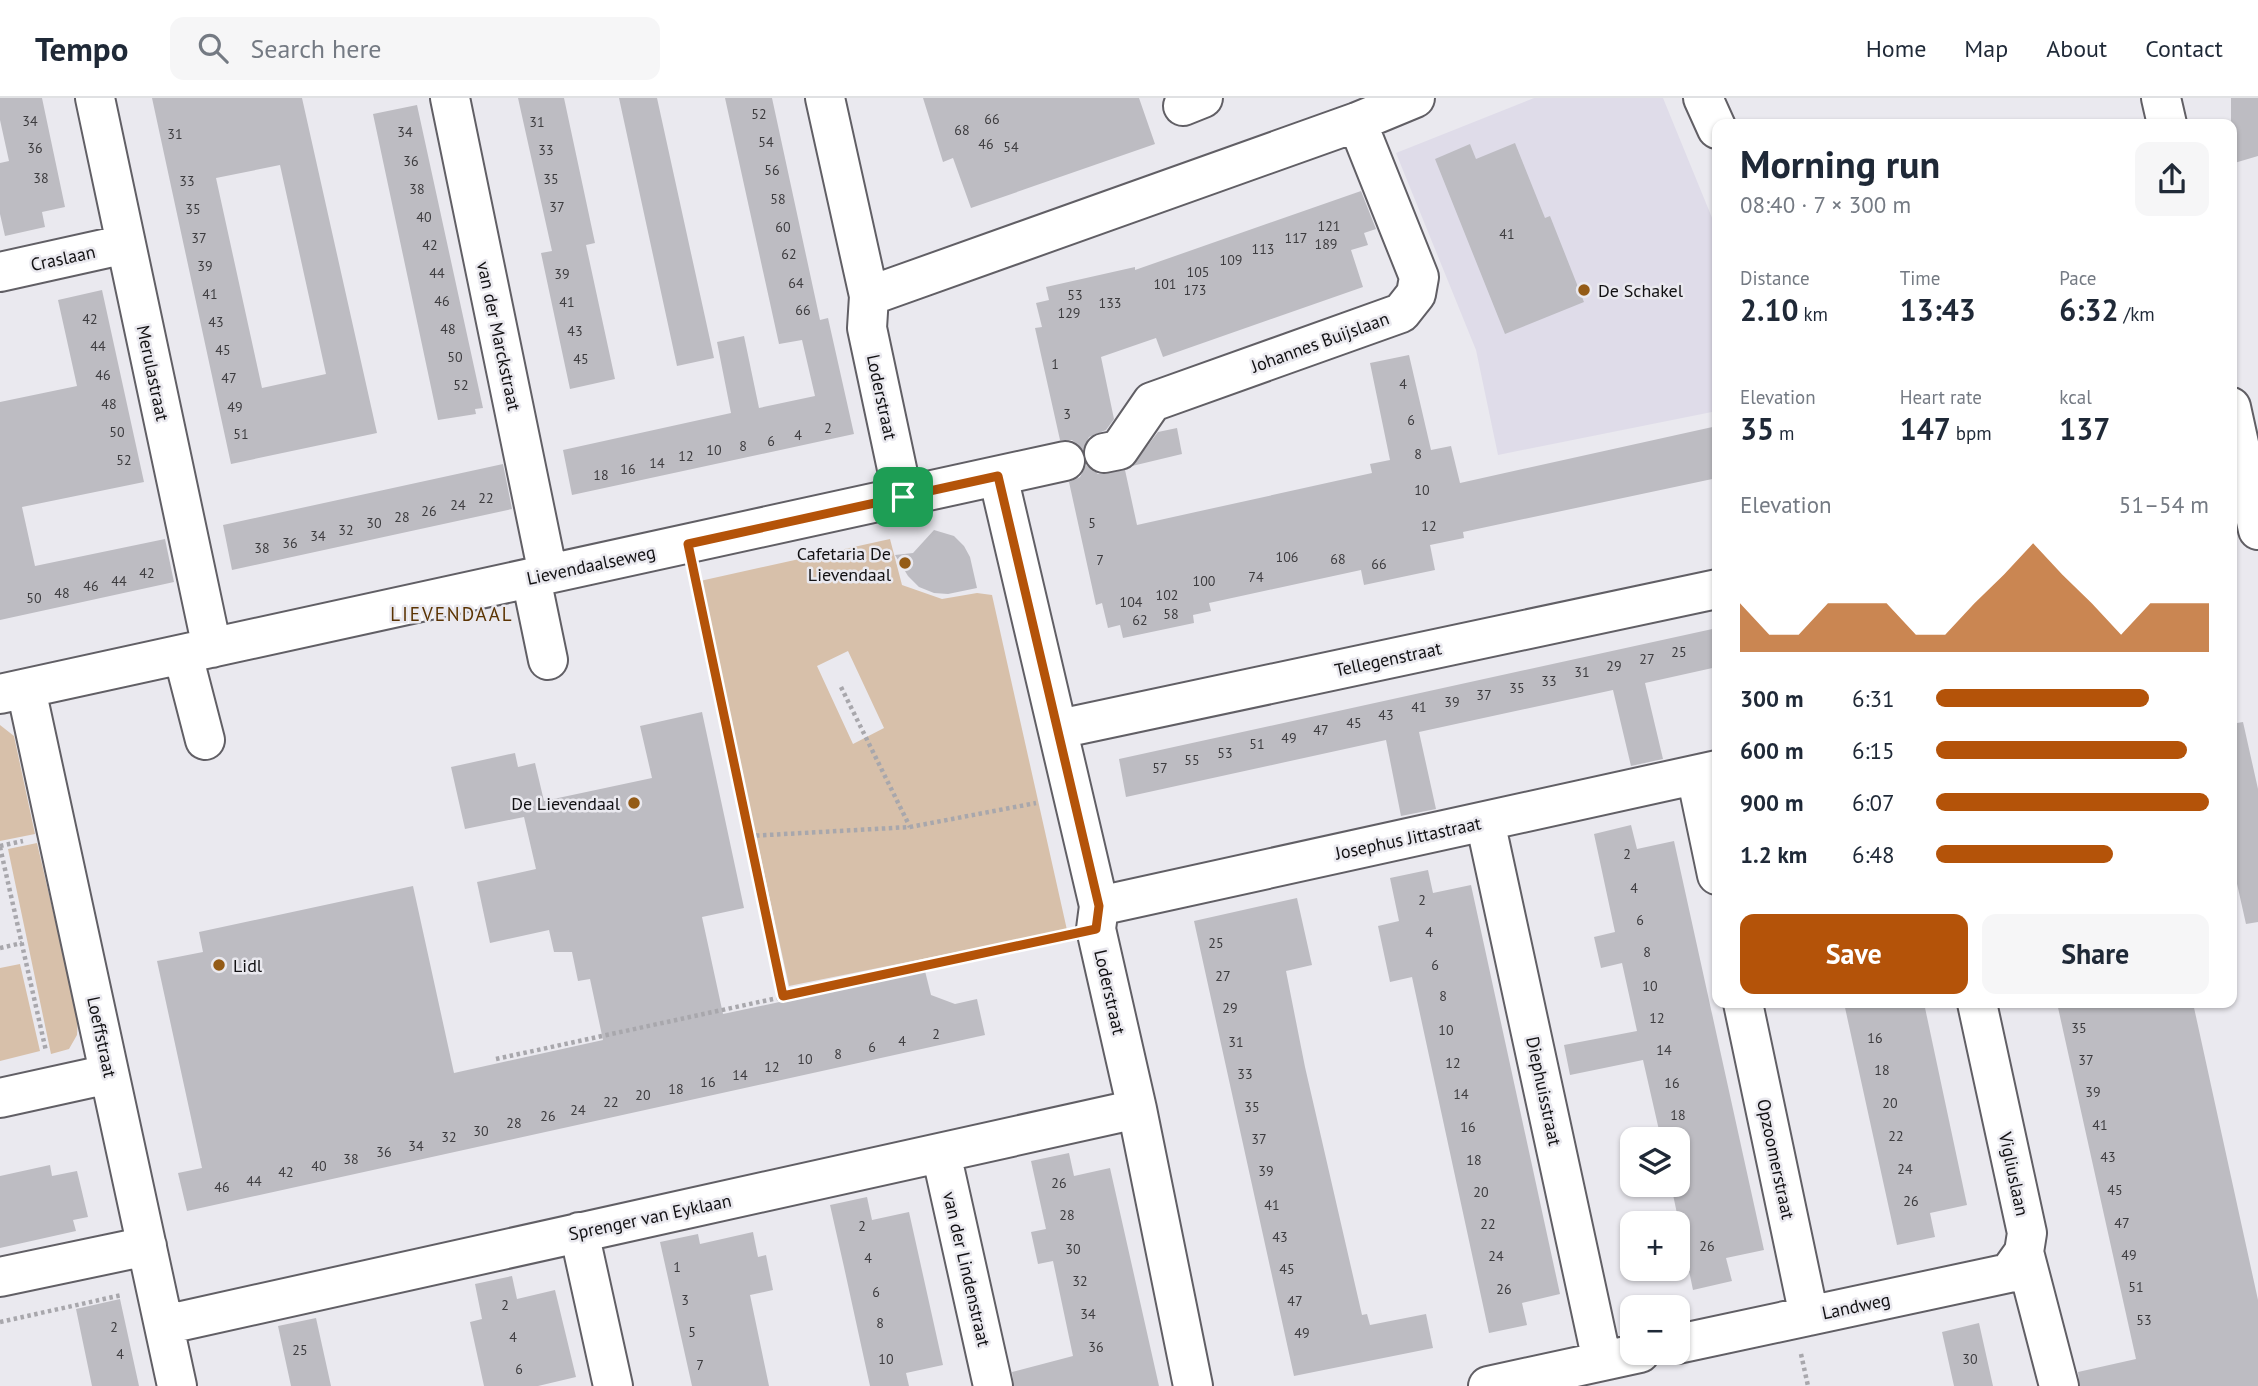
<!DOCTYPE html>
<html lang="en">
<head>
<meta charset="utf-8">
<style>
	body { margin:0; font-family:"PT Sans",sans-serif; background:#f6f6f7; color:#1f2937; height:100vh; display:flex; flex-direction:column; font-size:26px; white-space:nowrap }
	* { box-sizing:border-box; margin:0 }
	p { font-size:23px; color:#747a83 }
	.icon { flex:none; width:38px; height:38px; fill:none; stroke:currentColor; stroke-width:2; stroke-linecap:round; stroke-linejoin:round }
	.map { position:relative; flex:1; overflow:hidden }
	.side { position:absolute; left:1712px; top:21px; width:525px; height:889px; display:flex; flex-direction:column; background:#fff; border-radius:14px; box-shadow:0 2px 5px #0004 }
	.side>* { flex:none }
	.tools { position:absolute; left:1620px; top:1029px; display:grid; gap:14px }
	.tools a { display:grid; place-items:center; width:70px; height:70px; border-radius:14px; background:#fff; box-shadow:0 2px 5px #0004; font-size:35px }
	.pin { position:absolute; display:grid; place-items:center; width:60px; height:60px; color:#fff; margin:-30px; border-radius:14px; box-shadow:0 4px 10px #0006 }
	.round { display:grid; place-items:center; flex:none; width:74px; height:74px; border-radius:14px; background:#f6f6f7 }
	.headline { display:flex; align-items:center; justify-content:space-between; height:119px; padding:0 28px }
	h1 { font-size:38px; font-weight:600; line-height:52px }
	.figures { display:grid; grid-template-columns:repeat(3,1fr); gap:10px; height:119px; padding:7px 28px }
	.figures div { display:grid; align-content:center }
	.figures b { font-size:30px; font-weight:600 }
	.figures small { font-size:19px; font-weight:400 }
	.figures p { font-size:19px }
	.chart { height:196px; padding:14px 28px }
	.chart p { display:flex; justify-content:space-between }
	.chart svg { width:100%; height:126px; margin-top:7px; fill:#b45309; opacity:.7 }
	.action { display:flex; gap:14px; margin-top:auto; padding:14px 28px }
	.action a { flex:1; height:80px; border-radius:14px; background:#b45309; color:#fff; font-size:28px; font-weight:600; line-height:80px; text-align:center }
	.action a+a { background:#f6f6f7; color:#1f2937 }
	ul { padding:0 28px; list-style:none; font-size:23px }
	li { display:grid; grid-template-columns:112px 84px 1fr; align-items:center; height:52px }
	li i { height:18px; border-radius:9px; background:#b45309 }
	header { display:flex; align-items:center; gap:42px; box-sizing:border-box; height:98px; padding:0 35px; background:#fff; border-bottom:2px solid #e0e1e3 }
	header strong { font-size:33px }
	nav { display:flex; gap:38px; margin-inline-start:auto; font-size:24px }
	.search { width:490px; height:63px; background:#f6f6f7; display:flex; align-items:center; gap:18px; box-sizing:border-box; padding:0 24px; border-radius:14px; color:#747a83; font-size:26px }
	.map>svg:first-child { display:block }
</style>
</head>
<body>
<header>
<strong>Tempo</strong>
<div class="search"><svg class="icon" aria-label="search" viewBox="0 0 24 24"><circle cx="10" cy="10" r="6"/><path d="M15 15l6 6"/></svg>Search here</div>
<nav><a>Home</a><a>Map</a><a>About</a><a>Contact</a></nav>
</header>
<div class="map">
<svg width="2258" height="1288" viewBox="0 0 2258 1288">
	<rect width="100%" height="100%" fill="#eae9ef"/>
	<!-- built -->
	<path fill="#dfdce9" d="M1534 0H1663L1717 132V313L1498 357 1476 252 1396 55Z"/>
	<!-- green -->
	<path fill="#d7c0aa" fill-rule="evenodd" d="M890 441 902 487 942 501 977 495 992 497 1067 832 789 888 700 483ZM848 553 884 630 853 646 817 568Z
		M0 627 14 638 35 736 0 743Z
		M37 745 78 920 77 937 69 951 51 956 8 751Z
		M20 866 40 953 0 963V870Z"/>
	<!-- building -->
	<path fill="#bdbcc2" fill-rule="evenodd" d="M0 0H42L65 109 42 114 45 129 5 138 0 116V65L9 63 0 22Z
		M152 0H302L377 335 231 366ZM280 67 326 276 262 290 216 80Z
		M518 0H564L595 145 586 147 615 281 570 291 541 155 552 153Z
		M619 0H657L714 260 677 268Z
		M725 0H772L820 222 828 220 854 336 572 397 563 352 731 315 717 244 744 238 759 310 815 298 802 242 779 246Z
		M923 0H1139L1155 46 971 110 953 60 943 64Z
		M2231 0H2258V58L2231 66Z
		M417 7 483 310 475 311 476 316 438 322 373 16Z
		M1515 45 1545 120 1550 118 1584 204 1505 236 1435 61 1470 46 1476 61Z
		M1361 93 1376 131 1364 135 1368 147 1351 152 1363 189 1163 259 1156 240 1101 259 1114 321 1106 332 1089 339 1083 352 1072 342H1060L1035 230 1042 229 1036 205 1049 202 1046 189 1135 169V172Z
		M102 192 144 384 22 409 35 468 165 441 174 484 0 522V304L77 288 58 202Z
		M1409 257 1431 352 1451 348 1460 385 1717 328V380L1463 434 1464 440 1430 447 1435 472 1364 487 1361 472 1209 505 1211 513 1193 517 1194 525 1123 540 1120 527 1108 530 1102 505 1096 507 1069 384 1080 379 1086 367 1098 376 1125 372 1137 427 1372 375 1370 366 1390 362 1370 265Z
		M1177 330 1182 356 1132 368 1158 334Z
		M503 366 512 411 232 472 223 427Z
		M934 432 954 438 964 448 970 459 977 490 948 496 934 495 919 489 908 478 895 457 913 455Z
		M1717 530V569L1645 585 1663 661 1631 668 1613 592 1419 634 1436 711 1401 718 1386 642 1126 699 1119 661Z
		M702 614 744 810 702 819 723 916 925 873 931 897 955 906 977 901 985 937 187 1113 178 1075 202 1070 157 863 203 854 199 834 413 788 454 975 603 942 590 881 578 883 572 854H554L549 832 490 845 477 784 536 771 524 719 465 731 451 669 515 655 518 669 535 665 544 703 652 680 640 628Z
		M2243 624 2258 691V824L2246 826 2231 759V626Z
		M1631 727 1637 751 1674 743 1764 1152 1726 1160 1732 1183 1693 1192 1671 1087H1678V1041H1661L1643 962 1570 977 1564 947 1637 933 1622 865 1601 870 1594 839 1615 834 1594 736Z
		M1428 772 1433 795 1471 787 1560 1196 1522 1205 1527 1227 1489 1235 1412 879 1390 884 1378 828 1399 823 1390 780Z
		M1297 800 1312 867 1286 873 1305 969 1362 1217 1367 1216 1370 1227 1426 1216 1433 1250 1294 1278 1194 823Z
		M1844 905H1924L1967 1107 1930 1115 1935 1139 1897 1147Z
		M2057 905H2193L2258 1202V1288H2080L2078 1274 2136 1261Z
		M1069 1055 1074 1078 1110 1070 1159 1288H1014L1012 1274 1073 1258 1053 1163 1038 1166 1031 1134 1046 1131 1031 1063Z
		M50 1067 52 1078 77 1073 88 1119 73 1122 76 1133 0 1150V1078Z
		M867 1099 872 1122 909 1114 943 1267 906 1275 909 1288H870L844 1169 830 1107Z
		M753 1134 758 1159 766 1157 773 1192 750 1197 769 1288H692L660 1144 698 1136 700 1146Z
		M512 1178 517 1201 555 1192 576 1279 538 1288H484L470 1224 482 1221 475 1186Z
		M120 1201 139 1288H92L76 1211Z
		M316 1220 331 1288H291L278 1228Z
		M1979 1225 1993 1288H1954L1942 1234Z"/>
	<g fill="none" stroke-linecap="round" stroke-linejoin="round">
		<defs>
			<path id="minor" d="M95 0 212 550
				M450 0 548 476
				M825 0 869 198 867 230 903 399
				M1703 0 1717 31
				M2161 0 2167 26
				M1183 8 1203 0
				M0 174 126 146
				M869 198 1357 24 1415 0
				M2231 309 2258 432
				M1104 355 1119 352 1152 304 1401 215 1416 196 1419 179 1357 24
				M998 378 1099 808 1096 831 1137 1011 1193 1288
				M531 480 548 562
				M183 557 205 642
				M26 591 177 1288
				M0 596 1065 363
				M1059 631 1717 491
				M1696 677 1717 777
				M1485 723 1602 1263
				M1099 808 1717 672
				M1743 905 1809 1218
				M1977 905 2027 1135 2024 1154 2059 1288
				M0 1000 109 976
				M941 1055 993 1288
				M579 1134 613 1288
				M0 1179 147 1148
				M164 1227 1137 1011
				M1678 1246 2009 1175 2024 1154
				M1488 1288 1640 1255"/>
		</defs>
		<!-- minor casing -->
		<use href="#minor" stroke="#615f65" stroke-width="42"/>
		<!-- path -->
		<path stroke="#a8a7ac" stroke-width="4.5" stroke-dasharray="3.5 3.5" stroke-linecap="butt" d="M696 481 783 899
			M841 589 910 729
			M749 738 910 729 1036 705
			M0 748 23 743
			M0 749 46 953
			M0 850 22 845
			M496 961 1059 839
			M0 1224 122 1197
			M1801 1256 1808 1288"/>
		<!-- minor -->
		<use href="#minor" stroke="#fff" stroke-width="38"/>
	</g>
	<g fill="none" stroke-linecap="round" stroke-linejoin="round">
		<defs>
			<path id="route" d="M998 378 1099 808 1096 831 783 898 688 446Z"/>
		</defs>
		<!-- route casing -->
		<use href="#route" stroke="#fff" stroke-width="14"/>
		<!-- route -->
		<use href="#route" stroke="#b45309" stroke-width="9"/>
	</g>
	<!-- markers -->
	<g fill="#945b16" stroke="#eae9ef" stroke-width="2.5">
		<circle cx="1584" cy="192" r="7"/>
		<circle cx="905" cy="465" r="7"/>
		<circle cx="634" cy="705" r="7"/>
		<circle cx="219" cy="867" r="7"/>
	</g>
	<g text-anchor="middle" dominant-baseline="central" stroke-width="5" stroke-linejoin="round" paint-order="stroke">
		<!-- number labels -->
		<g font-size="14" fill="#3d3c3f">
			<text x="759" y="16">52</text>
			<text x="992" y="21">66</text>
			<text x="30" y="23">34</text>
			<text x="537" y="24">31</text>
			<text x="962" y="32">68</text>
			<text x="405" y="34">34</text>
			<text x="175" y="36">31</text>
			<text x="766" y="44">54</text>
			<text x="986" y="46">46</text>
			<text x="1011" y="49">54</text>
			<text x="35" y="50">36</text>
			<text x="546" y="52">33</text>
			<text x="411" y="63">36</text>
			<text x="772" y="72">56</text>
			<text x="41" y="80">38</text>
			<text x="551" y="81">35</text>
			<text x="187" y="83">33</text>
			<text x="417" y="91">38</text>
			<text x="778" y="101">58</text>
			<text x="557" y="109">37</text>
			<text x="193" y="111">35</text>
			<text x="424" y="119">40</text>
			<text x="1329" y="128">121</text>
			<text x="783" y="129">60</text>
			<text x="1507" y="136">41</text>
			<text x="199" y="140">37</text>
			<text x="1296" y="140">117</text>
			<text x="1326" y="146">189</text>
			<text x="430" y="147">42</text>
			<text x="1263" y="151">113</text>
			<text x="789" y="156">62</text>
			<text x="1231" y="162">109</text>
			<text x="205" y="168">39</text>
			<text x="1198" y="174">105</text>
			<text x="437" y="175">44</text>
			<text x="562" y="176">39</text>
			<text x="796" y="185">64</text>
			<text x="1165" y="186">101</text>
			<text x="1195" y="192">173</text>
			<text x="210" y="196">41</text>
			<text x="1075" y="197">53</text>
			<text x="442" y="203">46</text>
			<text x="567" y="204">41</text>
			<text x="1110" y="205">133</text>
			<text x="803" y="212">66</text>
			<text x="1069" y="215">129</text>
			<text x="90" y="221">42</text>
			<text x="216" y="224">43</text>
			<text x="448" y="231">48</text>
			<text x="575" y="233">43</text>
			<text x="98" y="248">44</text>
			<text x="223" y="252">45</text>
			<text x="455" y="259">50</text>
			<text x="581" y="261">45</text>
			<text x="1055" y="266">1</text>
			<text x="103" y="277">46</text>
			<text x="229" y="280">47</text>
			<text x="1403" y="286">4</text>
			<text x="461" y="287">52</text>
			<text x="109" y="306">48</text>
			<text x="235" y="309">49</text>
			<text x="1067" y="316">3</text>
			<text x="1411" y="322">6</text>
			<text x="828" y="330">2</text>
			<text x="117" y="334">50</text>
			<text x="241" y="336">51</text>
			<text x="798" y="337">4</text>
			<text x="771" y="343">6</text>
			<text x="743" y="348">8</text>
			<text x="714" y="352">10</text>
			<text x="1418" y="356">8</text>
			<text x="686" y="358">12</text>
			<text x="124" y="362">52</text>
			<text x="657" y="365">14</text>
			<text x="628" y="371">16</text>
			<text x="601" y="377">18</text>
			<text x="1422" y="392">10</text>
			<text x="486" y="400">22</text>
			<text x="458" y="407">24</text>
			<text x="429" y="413">26</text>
			<text x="402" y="419">28</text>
			<text x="374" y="425">30</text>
			<text x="1092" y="425">5</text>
			<text x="1429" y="428">12</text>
			<text x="346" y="432">32</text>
			<text x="318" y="438">34</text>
			<text x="290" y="445">36</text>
			<text x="262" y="450">38</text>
			<text x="1287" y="459">106</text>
			<text x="1338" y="461">68</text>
			<text x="1100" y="462">7</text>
			<text x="1379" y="466">66</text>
			<text x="147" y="475">42</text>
			<text x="1256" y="479">74</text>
			<text x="119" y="483">44</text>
			<text x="1204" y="483">100</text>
			<text x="91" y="488">46</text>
			<text x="62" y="495">48</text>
			<text x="1167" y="497">102</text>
			<text x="34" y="500">50</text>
			<text x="1131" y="504">104</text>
			<text x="1171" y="516">58</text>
			<text x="1140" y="522">62</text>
			<text x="1679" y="554">25</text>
			<text x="1647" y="561">27</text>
			<text x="1614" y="568">29</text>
			<text x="1582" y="574">31</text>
			<text x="1549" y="583">33</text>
			<text x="1517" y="590">35</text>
			<text x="1484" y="597">37</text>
			<text x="1452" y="604">39</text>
			<text x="1419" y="609">41</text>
			<text x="1386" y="617">43</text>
			<text x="1354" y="625">45</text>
			<text x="1321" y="632">47</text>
			<text x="1289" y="640">49</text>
			<text x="1257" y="646">51</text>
			<text x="1225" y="655">53</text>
			<text x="1192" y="662">55</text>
			<text x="1160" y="670">57</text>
			<text x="1627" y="756">2</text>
			<text x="1634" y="790">4</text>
			<text x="1422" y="802">2</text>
			<text x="1640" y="822">6</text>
			<text x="1429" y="834">4</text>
			<text x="1216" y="845">25</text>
			<text x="1647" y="854">8</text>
			<text x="1435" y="867">6</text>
			<text x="1223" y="878">27</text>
			<text x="1650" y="888">10</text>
			<text x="1443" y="898">8</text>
			<text x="1230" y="910">29</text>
			<text x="1657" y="920">12</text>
			<text x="2079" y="930">35</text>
			<text x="1446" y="932">10</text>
			<text x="936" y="936">2</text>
			<text x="1875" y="940">16</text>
			<text x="902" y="943">4</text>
			<text x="1236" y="944">31</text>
			<text x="872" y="949">6</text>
			<text x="1664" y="952">14</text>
			<text x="838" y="956">8</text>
			<text x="805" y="961">10</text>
			<text x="2086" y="962">37</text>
			<text x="1453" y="965">12</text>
			<text x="772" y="969">12</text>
			<text x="1882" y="972">18</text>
			<text x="1245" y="976">33</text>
			<text x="740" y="977">14</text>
			<text x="708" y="984">16</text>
			<text x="1672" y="985">16</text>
			<text x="676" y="991">18</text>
			<text x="2093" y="994">39</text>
			<text x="1461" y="996">14</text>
			<text x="643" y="997">20</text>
			<text x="611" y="1004">22</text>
			<text x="1890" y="1005">20</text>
			<text x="1252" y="1009">35</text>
			<text x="578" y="1012">24</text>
			<text x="1678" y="1017">18</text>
			<text x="548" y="1018">26</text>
			<text x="514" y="1025">28</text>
			<text x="2100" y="1027">41</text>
			<text x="1468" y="1029">16</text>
			<text x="481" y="1033">30</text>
			<text x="1896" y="1038">22</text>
			<text x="449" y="1039">32</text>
			<text x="1259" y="1041">37</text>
			<text x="416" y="1048">34</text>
			<text x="384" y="1054">36</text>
			<text x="2108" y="1059">43</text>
			<text x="351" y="1061">38</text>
			<text x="1474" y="1062">18</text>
			<text x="319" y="1068">40</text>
			<text x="1905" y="1071">24</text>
			<text x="1266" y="1073">39</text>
			<text x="286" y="1074">42</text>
			<text x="254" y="1083">44</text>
			<text x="1059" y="1085">26</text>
			<text x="222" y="1089">46</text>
			<text x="2115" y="1092">45</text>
			<text x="1481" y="1094">20</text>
			<text x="1911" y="1103">26</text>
			<text x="1272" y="1107">41</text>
			<text x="1067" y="1117">28</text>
			<text x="2122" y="1125">47</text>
			<text x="1488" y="1126">22</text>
			<text x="862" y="1128">2</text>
			<text x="1280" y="1139">43</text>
			<text x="1707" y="1148">26</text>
			<text x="1073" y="1151">30</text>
			<text x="2129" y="1157">49</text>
			<text x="1496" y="1158">24</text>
			<text x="868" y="1160">4</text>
			<text x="677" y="1169">1</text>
			<text x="1287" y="1171">45</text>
			<text x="1080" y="1183">32</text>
			<text x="2136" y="1189">51</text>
			<text x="1504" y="1191">26</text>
			<text x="876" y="1194">6</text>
			<text x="685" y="1202">3</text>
			<text x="1295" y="1203">47</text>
			<text x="505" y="1207">2</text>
			<text x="1088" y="1216">34</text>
			<text x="2144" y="1222">53</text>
			<text x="880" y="1225">8</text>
			<text x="114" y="1229">2</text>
			<text x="692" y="1234">5</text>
			<text x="1302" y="1235">49</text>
			<text x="513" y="1239">4</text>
			<text x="1096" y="1249">36</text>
			<text x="300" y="1252">25</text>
			<text x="120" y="1256">4</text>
			<text x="886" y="1261">10</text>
			<text x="1970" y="1261">30</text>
			<text x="700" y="1267">7</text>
			<text x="519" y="1271">6</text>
		</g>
		<!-- street labels -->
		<g font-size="18" fill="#121113" stroke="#eae9ef">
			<text transform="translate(63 160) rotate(-12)">Craslaan</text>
			<text transform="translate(499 238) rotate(78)">van der Marckstraat</text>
			<text transform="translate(1320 244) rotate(-20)">Johannes Buijslaan</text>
			<text transform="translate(153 275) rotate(78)">Merulastraat</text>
			<text transform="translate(882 299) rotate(78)">Loderstraat</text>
			<text transform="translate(591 467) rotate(-12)">Lievendaalseweg</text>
			<text transform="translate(1388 561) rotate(-12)">Tellegenstraat</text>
			<text transform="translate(1408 740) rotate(-12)">Josephus Jittastraat</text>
			<text transform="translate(1110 894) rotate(77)">Loderstraat</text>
			<text transform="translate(102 939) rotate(78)">Loeffstraat</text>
			<text transform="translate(1544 993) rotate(78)">Diephuisstraat</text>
			<text transform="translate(1776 1061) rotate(78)">Opzoomerstraat</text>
			<text transform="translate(2014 1076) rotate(78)">Vigliuslaan</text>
			<text transform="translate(650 1119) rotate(-12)">Sprenger van Eyklaan</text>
			<text transform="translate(967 1171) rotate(77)">van der Lindenstraat</text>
			<text transform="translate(1856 1208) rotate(-12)">Landweg</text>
		</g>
		<!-- poi labels -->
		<g font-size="18" fill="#121113" stroke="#eae9ef" text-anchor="start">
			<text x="1598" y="192">De Schakel</text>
			<text x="891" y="455" text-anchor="end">Cafetaria De<tspan x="891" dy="21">Lievendaal</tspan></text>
			<text x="620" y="705" text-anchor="end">De Lievendaal</text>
			<text x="233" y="867">Lidl</text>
		</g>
		<!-- neighbourhood labels -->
		<g font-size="19" letter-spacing="2" fill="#5b3403" stroke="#eae9ef">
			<text x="452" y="516">LIEVENDAAL</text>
		</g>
	</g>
</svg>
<div class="tools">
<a><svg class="icon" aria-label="layers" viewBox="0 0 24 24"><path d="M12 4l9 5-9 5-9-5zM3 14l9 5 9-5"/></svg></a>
<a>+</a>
<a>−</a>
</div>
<div class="pin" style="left:903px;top:399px;background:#1e9e55"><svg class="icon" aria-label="arrive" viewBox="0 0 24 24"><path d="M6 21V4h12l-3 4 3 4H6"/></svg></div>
<section class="side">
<div class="headline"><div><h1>Morning run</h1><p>08:40 · 7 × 300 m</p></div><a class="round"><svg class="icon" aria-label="share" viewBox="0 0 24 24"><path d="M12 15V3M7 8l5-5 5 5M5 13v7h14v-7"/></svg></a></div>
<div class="figures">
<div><p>Distance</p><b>2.10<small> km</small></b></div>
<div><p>Time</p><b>13:43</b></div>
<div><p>Pace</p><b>6:32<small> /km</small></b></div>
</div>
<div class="figures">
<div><p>Elevation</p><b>35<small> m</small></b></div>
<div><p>Heart rate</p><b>147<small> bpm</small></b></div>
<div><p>kcal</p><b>137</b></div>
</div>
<div class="chart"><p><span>Elevation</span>51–54 m</p>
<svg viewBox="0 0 160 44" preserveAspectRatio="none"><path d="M0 44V27L10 38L20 38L30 27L40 27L50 27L60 38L70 38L80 27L90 17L100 6L110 17L120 27L130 38L140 27L150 27L160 27V44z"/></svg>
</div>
<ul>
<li><b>300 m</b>6:31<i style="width:78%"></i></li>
<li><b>600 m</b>6:15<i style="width:92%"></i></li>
<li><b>900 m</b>6:07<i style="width:100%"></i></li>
<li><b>1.2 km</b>6:48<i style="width:65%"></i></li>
</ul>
<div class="action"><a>Save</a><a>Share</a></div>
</section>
</div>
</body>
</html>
